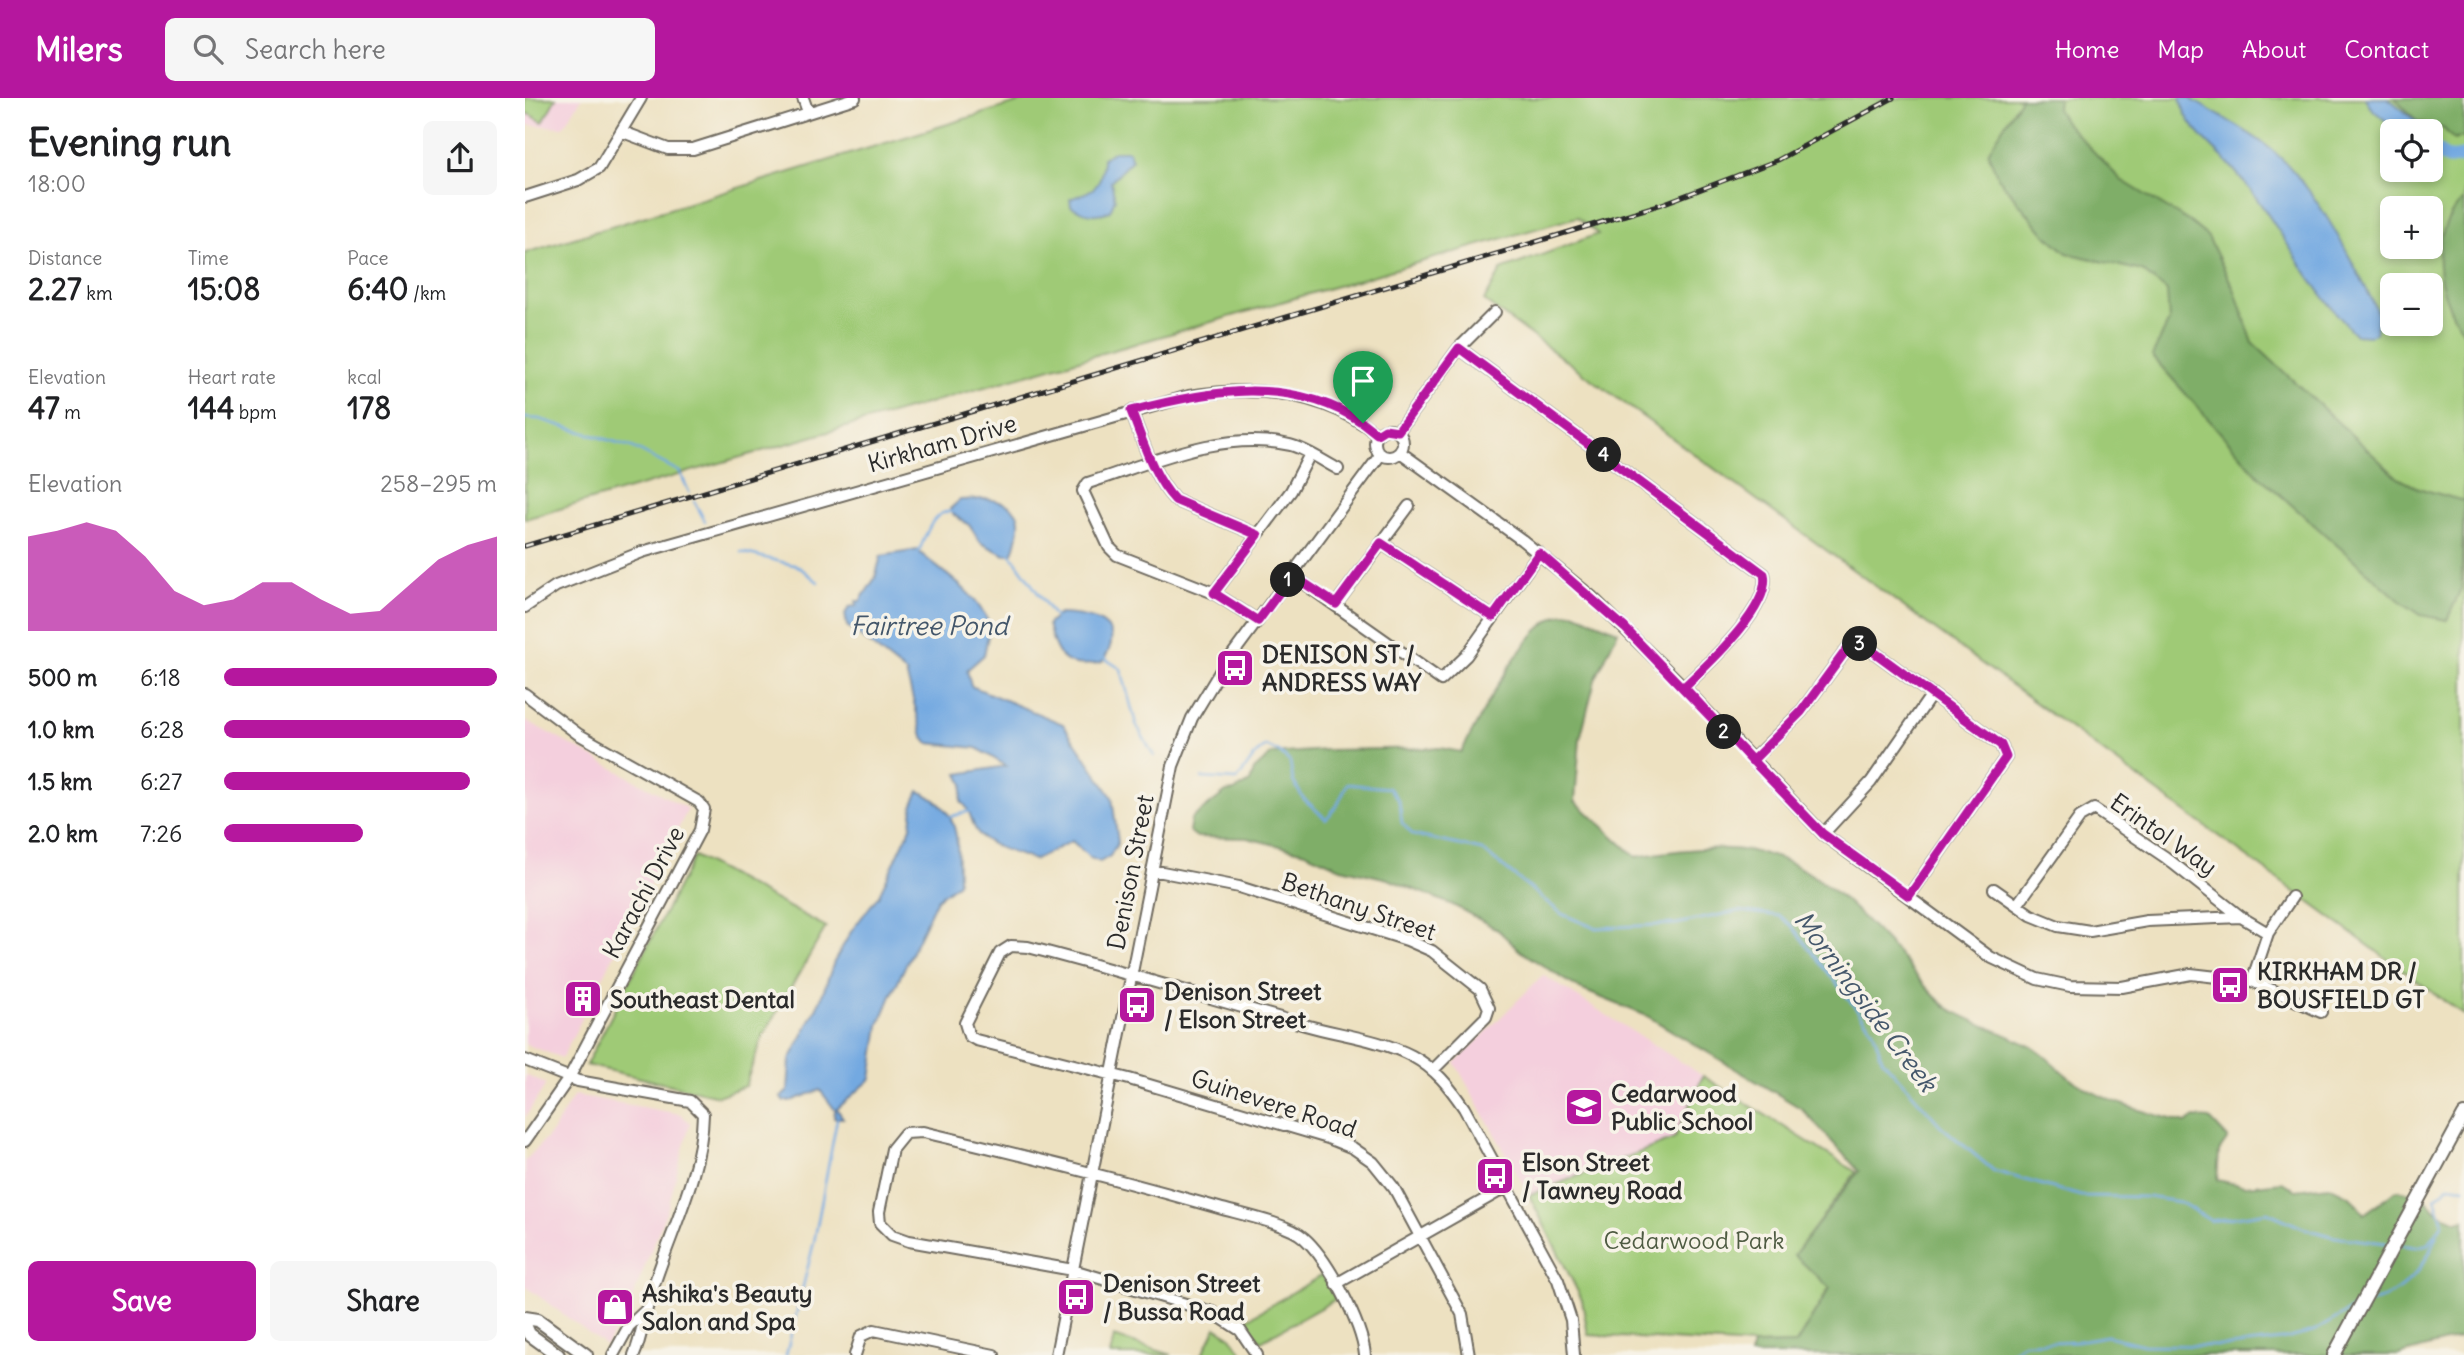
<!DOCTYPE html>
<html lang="en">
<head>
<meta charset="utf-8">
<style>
	body { margin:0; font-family:Delius,sans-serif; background:#f6f6f6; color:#202124; height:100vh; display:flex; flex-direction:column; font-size:26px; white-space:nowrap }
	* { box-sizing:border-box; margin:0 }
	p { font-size:23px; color:#757577 }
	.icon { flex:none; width:38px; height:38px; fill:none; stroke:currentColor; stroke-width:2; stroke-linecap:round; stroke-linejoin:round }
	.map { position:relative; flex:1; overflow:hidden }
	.details { display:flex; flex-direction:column; background:#fff; width:525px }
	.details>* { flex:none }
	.buttons { position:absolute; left:1855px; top:21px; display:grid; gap:14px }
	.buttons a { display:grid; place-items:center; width:63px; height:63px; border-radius:10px; background:#fff; box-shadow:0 4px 10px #0003; font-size:35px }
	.pin { position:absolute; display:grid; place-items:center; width:60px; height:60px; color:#fff; margin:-72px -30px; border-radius:50% 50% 50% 0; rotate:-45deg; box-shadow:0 0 7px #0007 }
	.pin .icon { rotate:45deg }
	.km { position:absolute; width:35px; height:35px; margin:-18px; border-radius:50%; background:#222; color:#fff; font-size:19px; line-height:35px; text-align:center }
	.round { display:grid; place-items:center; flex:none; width:74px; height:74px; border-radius:10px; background:#f6f6f6 }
	.summary { display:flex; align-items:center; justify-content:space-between; height:119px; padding:0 28px }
	h1 { font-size:38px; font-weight:700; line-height:52px }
	.stats { display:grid; grid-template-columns:repeat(3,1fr); gap:10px; height:119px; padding:7px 28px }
	.stats div { display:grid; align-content:center }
	.stats b { font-size:30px; font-weight:700 }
	.stats small { font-size:19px; font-weight:400 }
	.stats p { font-size:19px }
	.chart { height:196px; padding:14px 28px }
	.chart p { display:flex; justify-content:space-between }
	.chart svg { width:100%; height:126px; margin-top:7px; fill:#b5179e; opacity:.7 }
	.button { display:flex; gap:14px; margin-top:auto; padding:14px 28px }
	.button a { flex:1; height:80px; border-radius:10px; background:#b5179e; color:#fff; font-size:28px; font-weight:700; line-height:80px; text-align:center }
	.button a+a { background:#f6f6f6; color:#202124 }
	ul { padding:0 28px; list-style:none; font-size:23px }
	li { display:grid; grid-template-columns:112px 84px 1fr; align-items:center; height:52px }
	li i { height:18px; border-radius:9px; background:#b5179e }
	header { display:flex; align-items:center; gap:42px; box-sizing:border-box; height:98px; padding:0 35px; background:#b5179e; color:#fff }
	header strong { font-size:33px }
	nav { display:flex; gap:38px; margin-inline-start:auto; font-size:24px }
	.search { width:490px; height:63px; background:#f6f6f6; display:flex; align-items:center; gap:18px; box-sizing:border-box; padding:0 24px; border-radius:10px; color:#757577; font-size:26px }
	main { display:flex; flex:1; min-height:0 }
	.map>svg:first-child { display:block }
</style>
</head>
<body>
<header>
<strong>Milers</strong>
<div class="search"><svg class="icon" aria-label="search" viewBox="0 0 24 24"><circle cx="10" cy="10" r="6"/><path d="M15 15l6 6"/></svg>Search here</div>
<nav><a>Home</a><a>Map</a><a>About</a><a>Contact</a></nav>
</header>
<main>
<section class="details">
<div class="summary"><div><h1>Evening run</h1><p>18:00</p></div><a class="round"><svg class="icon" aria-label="share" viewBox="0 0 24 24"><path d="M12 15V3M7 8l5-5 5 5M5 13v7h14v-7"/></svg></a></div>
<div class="stats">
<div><p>Distance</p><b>2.27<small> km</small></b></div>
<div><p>Time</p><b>15:08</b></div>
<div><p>Pace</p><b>6:40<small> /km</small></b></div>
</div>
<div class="stats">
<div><p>Elevation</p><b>47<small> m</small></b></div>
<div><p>Heart rate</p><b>144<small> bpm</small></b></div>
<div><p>kcal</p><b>178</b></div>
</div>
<div class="chart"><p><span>Elevation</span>258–295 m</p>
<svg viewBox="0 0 160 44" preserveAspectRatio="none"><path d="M0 44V11L10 9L20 6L30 9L40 18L50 30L60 35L70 33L80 27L90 27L100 33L110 38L120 37L130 28L140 19L150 14L160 11V44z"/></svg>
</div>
<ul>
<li><b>500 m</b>6:18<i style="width:100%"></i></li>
<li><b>1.0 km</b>6:28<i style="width:90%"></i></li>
<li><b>1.5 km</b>6:27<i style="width:90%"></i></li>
<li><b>2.0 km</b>7:26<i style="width:51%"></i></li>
</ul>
<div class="button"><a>Save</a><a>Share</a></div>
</section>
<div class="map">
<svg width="1939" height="1257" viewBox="0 0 1939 1257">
	<rect width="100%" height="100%" fill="#f7f3e8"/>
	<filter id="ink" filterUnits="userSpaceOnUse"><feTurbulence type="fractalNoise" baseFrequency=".0143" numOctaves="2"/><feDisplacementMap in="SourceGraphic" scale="14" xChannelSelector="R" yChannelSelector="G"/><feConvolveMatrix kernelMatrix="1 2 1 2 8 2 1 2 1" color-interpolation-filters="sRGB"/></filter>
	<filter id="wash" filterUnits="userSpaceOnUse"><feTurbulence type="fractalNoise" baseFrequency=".00686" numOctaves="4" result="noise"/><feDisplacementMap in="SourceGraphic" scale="28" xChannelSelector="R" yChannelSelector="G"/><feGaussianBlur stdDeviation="1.57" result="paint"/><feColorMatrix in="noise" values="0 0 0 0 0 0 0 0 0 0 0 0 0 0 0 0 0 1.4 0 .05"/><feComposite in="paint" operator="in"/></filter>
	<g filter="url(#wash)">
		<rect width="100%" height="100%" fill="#ede1c1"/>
		<!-- built -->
		<path fill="#f4cfdd" d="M0 0H57L38 29 0 27Z
			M0 622 163 711 37 960 0 946Z
			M1018 877 1178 978 1149 1041 1004 1097 930 965Z
			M0 977 21 986 0 1020Z
			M49 997 156 1016 165 1025 143 1109 109 1196 81 1248 0 1188V1063L27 1034Z"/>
		<!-- green -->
		<path fill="#9fca76" stroke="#657a50" stroke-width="2" fill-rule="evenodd" d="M0 0H31L18 24 0 14Z
			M508 0H1939V917L959 203 976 172 1073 136 1052 119 0 421V155ZM1867 33H1906V72H1867ZM1867 110H1906V149H1867ZM1867 187H1906V226H1867Z
			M169 758 301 829 237 940 220 988 193 998 61 967Z
			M1178 978 1331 1074 1269 1157 1305 1189 1271 1246 1228 1247 1063 1237 1057 1202 1004 1097 1149 1041Z
			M797 1177 811 1201 736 1243 719 1223Z
			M691 1229 705 1238 719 1257H677Z
			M589 1239 647 1257H585Z"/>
		<!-- forest -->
		<path fill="#7fae67" stroke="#556c49" stroke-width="2" d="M1496 0H1533L1532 11 1540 24 1596 82 1665 124 1683 139 1710 193 1728 245 1873 380 1893 390 1939 403 1936 491 1922 522 1896 517 1874 502 1734 378 1627 258 1644 223 1642 193 1617 173 1542 155 1518 134 1473 80 1463 54Z
			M1870 0H1939V38L1929 42 1919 31 1892 23Z
			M1939 101V234C1910 196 1901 136 1939 101Z
			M1049 515 1093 533 1070 582 1055 641 1050 703 1111 759C1240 737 1279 755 1367 849 1383 866 1407 900 1425 911 1449 925 1481 935 1507 949 1524 959 1536 975 1552 985 1585 1006 1624 1015 1661 1025L1670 1019 1685 1021 1703 1040 1694 1053 1692 1082 1720 1088 1757 1084 1771 1092 1804 1088 1825 1098 1839 1116 1872 1092 1895 1097 1915 1116 1933 1123 1939 1121V1239L1873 1257H1225L1228 1247 1271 1246 1305 1190 1269 1157 1334 1073 1277 1011 1122 918 1055 891 995 853 972 831 928 807 863 781 816 770 780 754 722 740 672 739 664 733 666 721 701 694 709 693 725 684 729 672 747 656 801 652 915 650 936 654C956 620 996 532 1033 518 1037 516 1044 516 1049 515Z"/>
		<!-- water -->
		<path fill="#73a9e1" stroke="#4f6a86" stroke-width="2" d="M1655 0H1664C1689 15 1715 28 1738 45 1785 78 1822 153 1848 204L1853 217 1851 234 1844 238 1831 237C1780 186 1751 117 1702 64 1683 44 1661 28 1655 0Z
			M1840 0H1863L1896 27 1905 30 1904 33H1872L1845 9Z
			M590 53H603L607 62 586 83 590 101 585 113C571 119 559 116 546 108L545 101C571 91 577 90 578 60Z
			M461 401C499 406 499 422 488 455L480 457 456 445 444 427 429 417 425 411 435 402Z
			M392 452C420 478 449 490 465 528L459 557 442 572 446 588 538 626 587 699 593 744 585 758 575 764 565 760 547 743 509 762C491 755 461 749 451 732 445 721 446 712 436 703L438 686 433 676 481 668 452 650 403 645 398 638 381 575 322 528 320 516 324 509 332 508 331 503H335L350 480 356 458Z
			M534 516C565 517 605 524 577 564 540 573 531 560 523 526Z
			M394 693C438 712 432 745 433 785L412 801 366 898 354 927 346 981 312 1011 318 1020H309L310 1012 295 992 266 1003H258L256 999 263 993 265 962 295 903 309 864 327 832 354 797 386 729 388 706Z"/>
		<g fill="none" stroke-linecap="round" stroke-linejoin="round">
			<!-- stream -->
			<path stroke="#73a9e1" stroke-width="2.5" d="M0 320 14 321 107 349 155 374 164 394
				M169 403 180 423
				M483 452 531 521
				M216 454 273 468 293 484
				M393 455C401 439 407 410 428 414
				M579 560 596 571 611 626 629 658
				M677 680 712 682 730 657 741 648 754 654 765 664 768 683 778 700 801 721 812 708 822 686 864 690 874 703 877 725 888 737 957 752 1037 816 1070 830 1151 826 1214 813 1255 818 1266 827 1348 932 1357 961 1416 1028 1469 1073 1556 1098 1623 1099 1655 1104 1686 1123 1742 1114 1778 1130 1810 1139 1861 1145
				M421 720 448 712
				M1876 1147 1891 1149 1904 1146 1918 1125 1910 1100 1924 1088 1939 1090
				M1844 1205C1876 1197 1901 1169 1912 1138
				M261 1257 289 1144 312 1021
				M1481 1257 1499 1245 1552 1243 1582 1238 1619 1247 1705 1248 1756 1242 1788 1234 1829 1210"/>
			<!-- river -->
			<path stroke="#73a9e1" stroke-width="14" d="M1906 50 1924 61 1939 58"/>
		</g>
	</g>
	<g filter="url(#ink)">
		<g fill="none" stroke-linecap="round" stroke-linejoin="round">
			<defs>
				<path id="minor" d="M278 0 283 14
					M98 34 143 51H168L330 0
					M0 99 53 82 74 70 116 0
					M934 250 1239 476C1247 509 1182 567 1159 589
					M606 313C618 343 628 379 650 402L733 437
					M850 345a14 14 0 1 1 28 0a14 14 0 1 1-28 0Z
					M873 333 934 250 970 214
					M875 354 997 442 1067 499 1159 589 1298 736 1465 859 1512 881 1545 888 1597 889 1666 876 1727 883 1796 914
					M856 445 968 519
					M767 477 916 582 941 558 1014 455
					M689 495 766 393 785 356
					M811 506 884 408
					M0 509 31 488 117 454 664 298C731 287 798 293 852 336
					M733 523 689 495 592 457 584 449 558 393 563 385C626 365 697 331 765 347 781 351 798 363 813 371
					M0 596 53 636 174 704 179 711 175 732 44 980 0 1043
					M1227 662 1276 614 1325 547 1338 546 1476 647 1481 659 1384 798
					M1298 736 1346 684 1407 596
					M627 772 714 789 882 842 907 853 955 891 964 910 961 919 908 972
					M1469 791 1506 817 1533 828 1565 833 1622 823 1716 819 1743 835
					M1492 807 1555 719 1569 711 1640 759 1716 819
					M1727 883 1743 835 1767 799
					M0 962 53 983 165 1003 178 1016C177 1081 138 1148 122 1210 117 1227 116 1241 109 1257
					M811 1186 982 1089
					M88 1257 104 1228 121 1212
					M330 1257 336 1238 349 1232 469 1257
					M531 1257 648 668 667 620 696 572 856 356
					M732 1257 715 1232 687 1214 548 1172 384 1143 367 1137 355 1125 354 1114 367 1051 380 1035 398 1034C498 1057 596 1082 694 1110 715 1116 764 1126 779 1140 803 1161 837 1226 840 1257
					M944 1257 937 1216 869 1090 848 1064 828 1050 803 1040 604 981 451 942 444 938 440 925 475 855 486 848 503 849C596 873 687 901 780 927 814 937 855 941 887 958 911 971 924 988 939 1010L1033 1182 1046 1222 1049 1257"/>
				<path id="major" d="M0 1220 13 1222 61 1257
					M0 1227 4 1236 33 1257
					M1809 1257 1939 1017"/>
			</defs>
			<!-- minor casing -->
			<use href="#minor" stroke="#6f6b60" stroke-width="14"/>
			<!-- major casing -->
			<use href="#major" stroke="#6f6b60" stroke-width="16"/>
			<!-- minor -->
			<use href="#minor" stroke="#fff" stroke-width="10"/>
			<!-- major -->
			<use href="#major" stroke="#fff" stroke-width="12"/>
			<defs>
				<path id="rail" d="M0 448 1137 106 1253 62 1368 0"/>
			</defs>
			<!-- rail casing -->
			<use href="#rail" stroke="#2b2b2b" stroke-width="5"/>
			<!-- rail -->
			<use href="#rail" stroke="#f7f3e8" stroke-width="2.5" stroke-dasharray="8" stroke-linecap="butt"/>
		</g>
	</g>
	<g fill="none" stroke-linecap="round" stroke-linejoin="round" filter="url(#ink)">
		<defs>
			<path id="route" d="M838 325C766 277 684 292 606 313 618 343 628 379 650 402L733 437 689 495 733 523 767 477 811 506 856 445 968 519 1014 455 1100 530 1298 736 1384 798 1481 659 1476 647 1338 546 1325 547 1276 614 1227 663 1159 589C1182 567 1247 509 1239 476L934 250 873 333 860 331 852 336 838 325"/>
		</defs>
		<!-- route casing -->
		<use href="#route" stroke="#fff" stroke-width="14"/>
		<!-- route -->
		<use href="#route" stroke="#b5179e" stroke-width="9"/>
	</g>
	<!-- icons -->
	<defs>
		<symbol id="bus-square" viewBox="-11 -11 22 22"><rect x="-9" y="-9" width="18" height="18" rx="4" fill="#b5179e" stroke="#f7f3e8"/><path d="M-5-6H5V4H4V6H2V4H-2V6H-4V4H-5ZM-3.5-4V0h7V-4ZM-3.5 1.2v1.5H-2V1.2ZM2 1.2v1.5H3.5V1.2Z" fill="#fff"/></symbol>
		<symbol id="building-square" viewBox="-11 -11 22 22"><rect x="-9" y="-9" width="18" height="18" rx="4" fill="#b5179e" stroke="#f7f3e8"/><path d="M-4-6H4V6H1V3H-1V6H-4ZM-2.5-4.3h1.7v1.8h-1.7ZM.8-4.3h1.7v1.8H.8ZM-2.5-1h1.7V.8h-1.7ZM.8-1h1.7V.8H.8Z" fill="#fff"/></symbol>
		<symbol id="school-square" viewBox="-11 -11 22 22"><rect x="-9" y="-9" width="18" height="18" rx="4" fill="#b5179e" stroke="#f7f3e8"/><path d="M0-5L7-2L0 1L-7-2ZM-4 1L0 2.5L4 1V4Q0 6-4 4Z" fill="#fff"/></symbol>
		<symbol id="shop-square" viewBox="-11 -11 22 22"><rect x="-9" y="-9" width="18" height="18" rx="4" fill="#b5179e" stroke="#f7f3e8"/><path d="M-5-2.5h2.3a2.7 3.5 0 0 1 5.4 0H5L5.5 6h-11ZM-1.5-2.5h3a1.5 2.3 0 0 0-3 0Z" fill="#fff"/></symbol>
	</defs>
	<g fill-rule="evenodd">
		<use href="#bus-square" x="688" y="548" width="44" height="44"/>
		<use href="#bus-square" x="1683" y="865" width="44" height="44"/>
		<use href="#building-square" x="36" y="879" width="44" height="44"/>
		<use href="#bus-square" x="590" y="885" width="44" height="44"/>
		<use href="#school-square" x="1037" y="987" width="44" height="44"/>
		<use href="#bus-square" x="948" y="1056" width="44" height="44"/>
		<use href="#bus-square" x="529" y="1177" width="44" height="44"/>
		<use href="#shop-square" x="68" y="1187" width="44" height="44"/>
	</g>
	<g text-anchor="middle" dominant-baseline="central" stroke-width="7" stroke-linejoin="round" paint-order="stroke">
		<!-- street labels -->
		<g font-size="24" fill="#2b2b2b" stroke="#f7f3e8">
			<text transform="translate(417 345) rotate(-16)">Kirkham Drive</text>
			<text transform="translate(1639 736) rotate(35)">Erintol Way</text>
			<text transform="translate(605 774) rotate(-79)">Denison Street</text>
			<text transform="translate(118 794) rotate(-62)">Karachi Drive</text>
			<text transform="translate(834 808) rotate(19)">Bethany Street</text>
			<text transform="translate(749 1005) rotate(18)">Guinevere Road</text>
		</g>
		<!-- poi labels -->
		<g font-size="24" font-weight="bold" fill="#2b2b2b" stroke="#f7f3e8" text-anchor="start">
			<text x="737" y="556">DENISON ST /<tspan x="737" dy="28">ANDRESS WAY</tspan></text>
			<text x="1732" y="873">KIRKHAM DR /<tspan x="1732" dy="28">BOUSFIELD GT</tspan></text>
			<text x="639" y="893">Denison Street<tspan x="639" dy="28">/ Elson Street</tspan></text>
			<text x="85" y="901">Southeast Dental</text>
			<text x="1086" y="995">Cedarwood<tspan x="1086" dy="28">Public School</tspan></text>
			<text x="997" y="1064">Elson Street<tspan x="997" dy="28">/ Tawney Road</tspan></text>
			<text x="578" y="1185">Denison Street<tspan x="578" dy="28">/ Bussa Road</tspan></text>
			<text x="117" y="1195">Ashika's Beauty<tspan x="117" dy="28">Salon and Spa</tspan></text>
		</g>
		<!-- park labels -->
		<g font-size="24" fill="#4e5b42" stroke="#f7f3e8">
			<text x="1169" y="1142">Cedarwood Park</text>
		</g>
		<!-- water labels -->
		<g font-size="26" font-style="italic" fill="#44576b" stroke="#f7f3e8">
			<text x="404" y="527">Fairtree Pond</text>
			<text transform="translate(1341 903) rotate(53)">Morningside Creek</text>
		</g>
	</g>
</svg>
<div class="buttons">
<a><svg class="icon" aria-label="locate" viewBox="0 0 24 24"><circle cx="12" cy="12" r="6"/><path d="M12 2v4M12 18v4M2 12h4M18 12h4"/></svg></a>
<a>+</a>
<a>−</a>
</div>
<div class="pin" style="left:838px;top:325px;background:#1e9e55"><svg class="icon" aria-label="arrive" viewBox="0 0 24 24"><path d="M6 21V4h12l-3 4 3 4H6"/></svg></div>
<b class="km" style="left:763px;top:482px">1</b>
<b class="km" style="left:1199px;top:634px">2</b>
<b class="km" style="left:1335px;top:546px">3</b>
<b class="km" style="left:1079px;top:357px">4</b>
</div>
</main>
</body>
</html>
